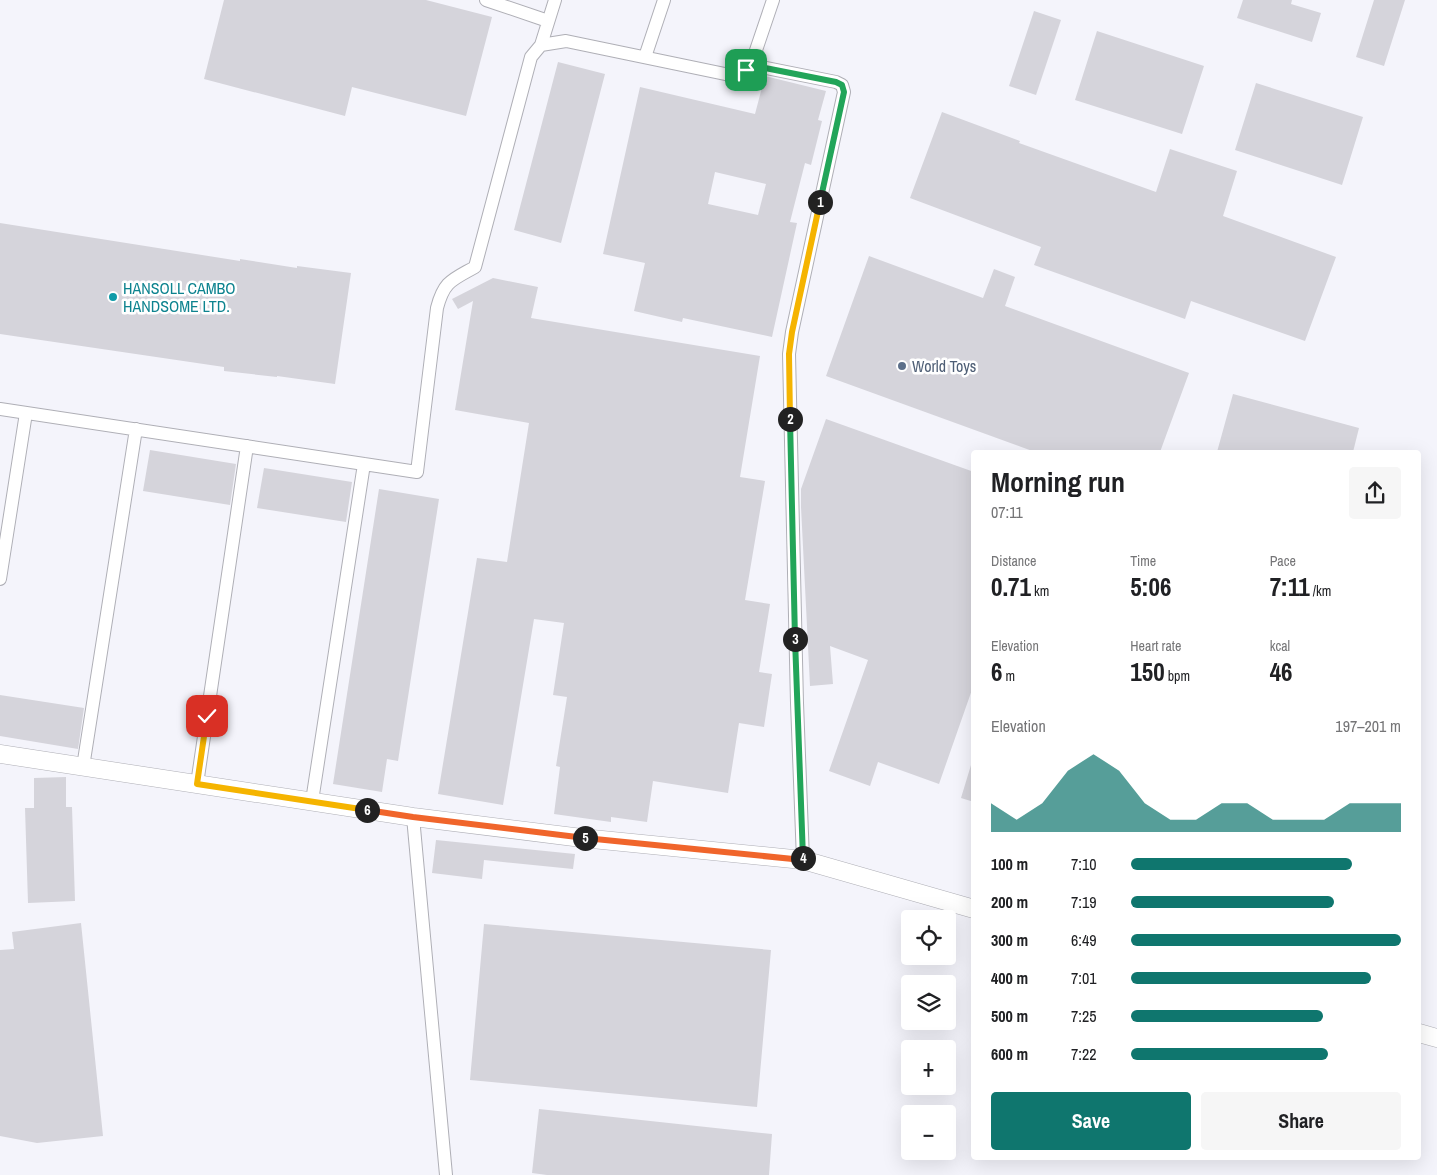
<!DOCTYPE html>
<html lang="en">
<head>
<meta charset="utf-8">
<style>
	body { margin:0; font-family:"Archivo Narrow",sans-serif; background:#f6f6f6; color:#202124; height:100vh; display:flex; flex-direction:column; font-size:19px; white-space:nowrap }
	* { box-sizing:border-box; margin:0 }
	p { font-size:16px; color:#757577 }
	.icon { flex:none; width:28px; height:28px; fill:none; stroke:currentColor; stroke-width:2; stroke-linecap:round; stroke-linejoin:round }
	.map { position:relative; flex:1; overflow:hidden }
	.drawer { position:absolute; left:971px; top:450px; width:450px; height:710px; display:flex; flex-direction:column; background:#fff; border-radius:5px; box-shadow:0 5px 20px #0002 }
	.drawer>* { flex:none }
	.fabs { position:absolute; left:901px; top:910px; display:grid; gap:10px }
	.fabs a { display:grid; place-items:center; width:55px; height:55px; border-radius:5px; background:#fff; box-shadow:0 5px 20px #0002; font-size:25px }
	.pin { position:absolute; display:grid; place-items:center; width:42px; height:42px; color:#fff; margin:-21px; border-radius:10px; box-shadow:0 2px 8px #0006 }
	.km { position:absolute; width:25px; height:25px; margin:-12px; border-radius:50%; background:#222; color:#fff; font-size:14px; line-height:25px; text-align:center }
	.round { display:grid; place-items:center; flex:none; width:52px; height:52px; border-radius:5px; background:#f6f6f6 }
	.headline { display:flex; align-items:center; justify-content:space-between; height:85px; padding:0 20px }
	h1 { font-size:28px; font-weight:800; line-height:38px }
	.metrics { display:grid; grid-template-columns:repeat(3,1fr); gap:8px; height:85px; padding:5px 20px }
	.metrics div { display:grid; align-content:center }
	.metrics b { font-size:25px; font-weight:800 }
	.metrics small { font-size:14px; font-weight:400 }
	.metrics p { font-size:14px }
	.chart { height:140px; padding:10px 20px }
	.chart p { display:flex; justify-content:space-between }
	.chart svg { width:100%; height:90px; margin-top:5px; fill:#0f766e; opacity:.7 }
	.button { display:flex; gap:10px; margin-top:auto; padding:10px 20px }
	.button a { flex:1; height:58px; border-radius:5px; background:#0f766e; color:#fff; font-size:20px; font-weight:800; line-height:58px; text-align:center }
	.button a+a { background:#f6f6f6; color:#202124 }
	ul { padding:0 20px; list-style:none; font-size:16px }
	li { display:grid; grid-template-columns:80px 60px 1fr; align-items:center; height:38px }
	li i { height:12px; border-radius:6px; background:#0f766e }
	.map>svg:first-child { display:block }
</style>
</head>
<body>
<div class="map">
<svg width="1437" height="1175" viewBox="0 0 1437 1175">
	<rect width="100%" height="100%" fill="#f4f4fb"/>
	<!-- building -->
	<path fill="#d5d4db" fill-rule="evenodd" d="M224 0H426L492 17 466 116 352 87 345 116 204 79Z
		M1243 0H1292L1291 4 1321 13 1312 42 1237 18Z
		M1374 0H1405L1384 66 1356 57Z
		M1034 11 1061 20 1036 95 1009 86Z
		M1097 31 1204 66 1182 134 1075 100Z
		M558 62 605 74 561 243 514 230Z
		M765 76 826 91 818 120 822 121 811 165 805 163 790 222 797 223 772 337 683 318 682 322 634 311 645 263 603 254 640 87 755 114ZM715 172 766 184 758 215 708 204Z
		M1256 83 1363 117 1342 185 1235 150Z
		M942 112 1020 141 1019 143 1156 192 1170 149 1237 171 1223 216 1336 257 1305 341 1191 301 1185 319 1034 265 1041 247 910 198Z
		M0 223 240 261V259L297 268V266L351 273 335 384 277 376V377L224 371V367L0 334Z
		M869 256 983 298 994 269 1015 277 1005 306 1189 373 1160 452H1035L826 376Z
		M493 278 538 287 531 318 760 356 740 477 765 481 745 600 770 604 759 672 772 674 764 727 739 723 728 793 653 781 647 822 611 817V822L554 814 560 767 556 766 567 697 553 695 564 623 534 619 503 805 438 794 477 558 507 562 529 423 455 410 473 301 458 309 452 299Z
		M1233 394 1359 428 1353 452H1217Z
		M826 419 974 472V684L939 784 878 762 870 786 829 771 868 660 830 646 833 684 810 686 801 507V489Z
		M150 450 236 464 230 505 143 491Z
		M264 468 352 482 346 522 257 508Z
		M379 489 439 499 398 761 387 759 382 792 333 784Z
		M0 695 84 708 78 749 0 736Z
		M971 765H974V802L961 798Z
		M66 777V807H72L75 901 28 903 25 808H34V778Z
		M436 840 575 854 573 869 484 860 482 879 432 873Z
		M81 923 103 1136 37 1143 0 1136V950L14 949 12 932Z
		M484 924 771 950 757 1107 470 1080Z
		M539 1109 772 1134 769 1175H547L532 1173Z"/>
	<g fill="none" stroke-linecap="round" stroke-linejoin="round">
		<defs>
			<path id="street" d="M486 0 548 21
				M541 45 555 0
				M645 57 664 0
				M751 65 836 82 842 85 844 92 792 332 789 354 797 703 803 860
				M0 409 417 472 437 308C444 281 452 280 475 267L531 57 541 45 566 41 725 74 737 75 742 73 751 65 773 0
				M0 579 26 413
				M83 767 136 429
				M197 784 247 446
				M312 801 364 464
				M413 817 446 1175"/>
			<path id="secondary" d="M0 754 413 817 582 838 803 860 974 909
				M1419 1033 1437 1038"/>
		</defs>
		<!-- street casing -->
		<use href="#street" stroke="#afafb6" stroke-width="14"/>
		<!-- secondary casing -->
		<use href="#secondary" stroke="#afafb6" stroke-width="19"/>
		<!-- street -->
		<use href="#street" stroke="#fff" stroke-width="12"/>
		<!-- secondary -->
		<use href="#secondary" stroke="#fff" stroke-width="18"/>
	</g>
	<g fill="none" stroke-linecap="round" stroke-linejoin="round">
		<defs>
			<path id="split-1" d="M746 70 750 65 836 82 842 85 844 92 820 202"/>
			<path id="split-2" d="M790 419 789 354 792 332 820 202"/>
			<path id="split-3" d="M790 419 795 639"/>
			<path id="split-4" d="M795 639 803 858"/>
			<path id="split-5" d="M585 838 803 860V858"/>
			<path id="split-6" d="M367 810 413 817 585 838"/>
			<path id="split-7" d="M207 716 197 784 367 810"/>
		</defs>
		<!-- split-1 casing -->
		<use href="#split-1" stroke="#fff" stroke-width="10"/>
		<!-- split-2 casing -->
		<use href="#split-2" stroke="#fff" stroke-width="10"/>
		<!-- split-3 casing -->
		<use href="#split-3" stroke="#fff" stroke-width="10"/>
		<!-- split-4 casing -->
		<use href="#split-4" stroke="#fff" stroke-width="10"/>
		<!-- split-5 casing -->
		<use href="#split-5" stroke="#fff" stroke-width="10"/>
		<!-- split-6 casing -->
		<use href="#split-6" stroke="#fff" stroke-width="10"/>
		<!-- split-7 casing -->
		<use href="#split-7" stroke="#fff" stroke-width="10"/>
		<!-- split-1 -->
		<use href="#split-1" stroke="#22a559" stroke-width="6"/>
		<!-- split-2 -->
		<use href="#split-2" stroke="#f5b400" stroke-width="6"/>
		<!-- split-3 -->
		<use href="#split-3" stroke="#22a559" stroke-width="6"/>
		<!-- split-4 -->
		<use href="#split-4" stroke="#22a559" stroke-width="6"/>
		<!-- split-5 -->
		<use href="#split-5" stroke="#f0652b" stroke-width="6"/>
		<!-- split-6 -->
		<use href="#split-6" stroke="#f0652b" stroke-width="6"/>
		<!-- split-7 -->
		<use href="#split-7" stroke="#f5b400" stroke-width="6"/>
	</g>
	<!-- markers -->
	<circle fill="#0f9aa8" stroke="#fff" stroke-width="2" cx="113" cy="297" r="5"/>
	<circle fill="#5c6f8a" stroke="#fff" stroke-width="2" cx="902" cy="366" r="5"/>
	<g text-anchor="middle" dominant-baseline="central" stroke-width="5" stroke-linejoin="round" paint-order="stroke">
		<!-- culture labels -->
		<g font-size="16" fill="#0d838f" stroke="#fff" text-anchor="start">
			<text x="123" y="288">HANSOLL CAMBO<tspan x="123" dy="18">HANDSOME LTD.</tspan></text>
		</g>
		<!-- service labels -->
		<g font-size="16" fill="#4e5e75" stroke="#fff" text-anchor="start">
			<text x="912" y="366">World Toys</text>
		</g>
	</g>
</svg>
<div class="fabs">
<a><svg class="icon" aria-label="locate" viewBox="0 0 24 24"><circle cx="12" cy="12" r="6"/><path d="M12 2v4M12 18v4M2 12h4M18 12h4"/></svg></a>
<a><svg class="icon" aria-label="layers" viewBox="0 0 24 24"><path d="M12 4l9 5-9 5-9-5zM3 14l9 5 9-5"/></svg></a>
<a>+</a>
<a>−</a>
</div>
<div class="pin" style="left:746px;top:70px;background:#1e9e55"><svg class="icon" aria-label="arrive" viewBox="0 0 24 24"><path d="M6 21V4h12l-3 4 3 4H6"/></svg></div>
<div class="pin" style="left:207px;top:716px;background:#d93025"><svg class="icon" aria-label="check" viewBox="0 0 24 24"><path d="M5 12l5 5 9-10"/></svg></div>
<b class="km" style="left:820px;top:202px">1</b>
<b class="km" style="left:790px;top:419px">2</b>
<b class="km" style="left:795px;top:639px">3</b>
<b class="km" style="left:803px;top:858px">4</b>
<b class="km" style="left:585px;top:838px">5</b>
<b class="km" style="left:367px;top:810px">6</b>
<section class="drawer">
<div class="headline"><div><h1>Morning run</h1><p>07:11</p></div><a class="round"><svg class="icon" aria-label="share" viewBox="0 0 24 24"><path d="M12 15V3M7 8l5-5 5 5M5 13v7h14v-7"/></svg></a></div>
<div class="metrics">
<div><p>Distance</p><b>0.71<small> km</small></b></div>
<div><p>Time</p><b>5:06</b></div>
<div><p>Pace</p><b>7:11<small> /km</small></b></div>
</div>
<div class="metrics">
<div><p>Elevation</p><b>6<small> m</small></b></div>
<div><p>Heart rate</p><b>150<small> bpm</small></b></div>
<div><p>kcal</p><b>46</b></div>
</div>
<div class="chart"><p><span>Elevation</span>197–201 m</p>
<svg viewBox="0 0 160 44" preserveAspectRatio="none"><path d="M0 44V30L10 38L20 30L30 14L40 6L50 14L60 30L70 38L80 38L90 30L100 30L110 38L120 38L130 38L140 30L150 30L160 30V44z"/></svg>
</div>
<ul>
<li><b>100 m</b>7:10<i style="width:82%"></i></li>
<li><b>200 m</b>7:19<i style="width:75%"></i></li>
<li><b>300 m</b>6:49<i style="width:100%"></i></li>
<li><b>400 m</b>7:01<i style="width:89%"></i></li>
<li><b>500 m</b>7:25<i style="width:71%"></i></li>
<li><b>600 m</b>7:22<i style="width:73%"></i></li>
</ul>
<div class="button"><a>Save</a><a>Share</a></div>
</section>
</div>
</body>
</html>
